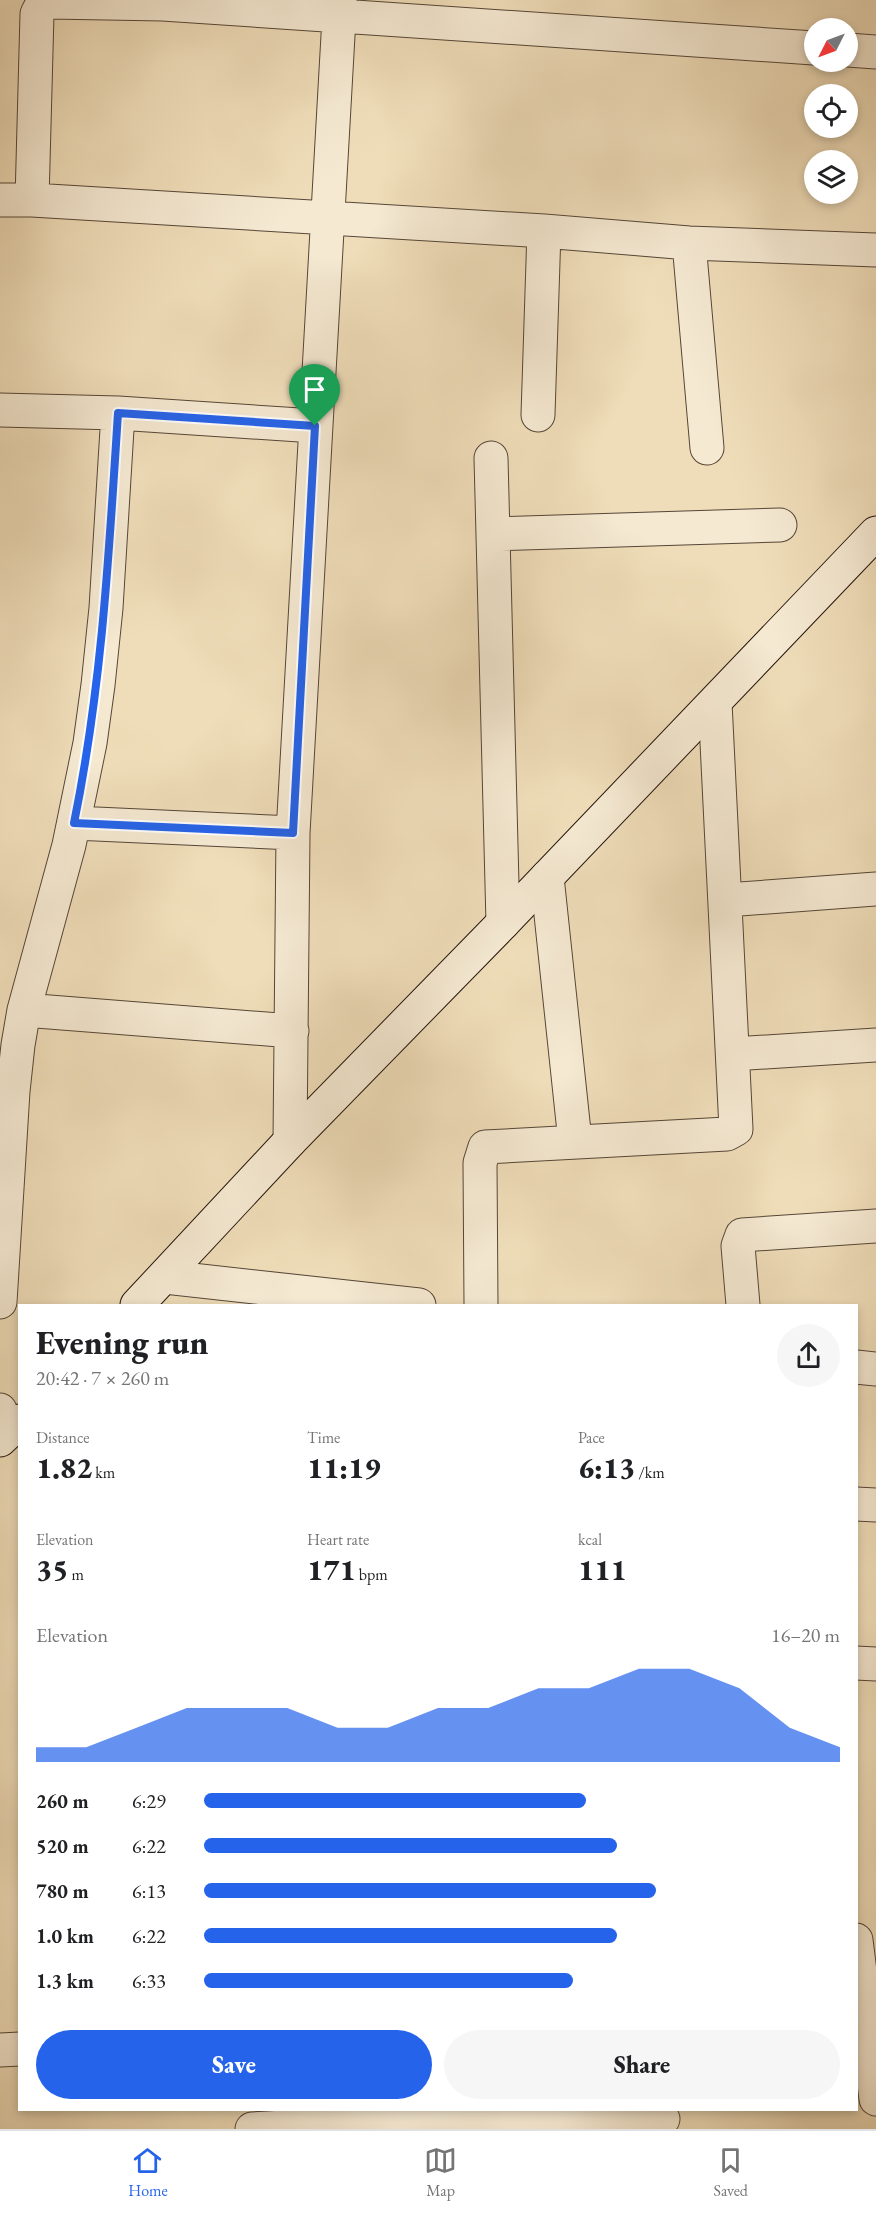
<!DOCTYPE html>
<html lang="en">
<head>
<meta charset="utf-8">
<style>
	body { margin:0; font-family:"EB Garamond",serif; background:#f6f6f6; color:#202124; height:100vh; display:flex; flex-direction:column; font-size:22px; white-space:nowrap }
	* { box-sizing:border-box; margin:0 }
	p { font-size:20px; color:#757577 }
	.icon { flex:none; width:33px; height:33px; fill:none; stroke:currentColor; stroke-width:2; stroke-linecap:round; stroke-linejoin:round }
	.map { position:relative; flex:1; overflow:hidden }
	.side { position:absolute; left:18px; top:1304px; width:840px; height:807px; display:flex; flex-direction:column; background:#fff; border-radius:0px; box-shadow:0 3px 9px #0003 }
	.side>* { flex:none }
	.needle { width:39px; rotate:228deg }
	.fabs { position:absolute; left:804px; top:18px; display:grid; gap:12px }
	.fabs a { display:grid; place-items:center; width:54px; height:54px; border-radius:50%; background:#fff; box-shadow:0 3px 9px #0003; font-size:30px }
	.pin { position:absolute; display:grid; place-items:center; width:51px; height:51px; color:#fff; margin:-62px -26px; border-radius:50% 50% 50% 0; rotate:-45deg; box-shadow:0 0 6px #0007 }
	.pin .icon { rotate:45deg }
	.round { display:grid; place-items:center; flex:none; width:63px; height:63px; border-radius:32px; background:#f6f6f6 }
	.summary { display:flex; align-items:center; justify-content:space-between; height:102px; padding:0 18px }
	h1 { font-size:33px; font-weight:800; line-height:45px }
	.stats { display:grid; grid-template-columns:repeat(3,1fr); gap:9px; height:102px; padding:6px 18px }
	.stats div { display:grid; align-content:center }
	.stats b { font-size:30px; font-weight:800 }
	.stats small { font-size:16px; font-weight:400 }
	.stats p { font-size:16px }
	.chart { height:168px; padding:12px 18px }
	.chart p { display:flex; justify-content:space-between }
	.chart svg { width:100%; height:108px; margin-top:6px; fill:#2563eb; opacity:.7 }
	.action { display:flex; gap:12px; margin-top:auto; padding:12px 18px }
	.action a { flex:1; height:69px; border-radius:36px; background:#2563eb; color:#fff; font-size:24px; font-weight:800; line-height:69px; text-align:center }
	.action a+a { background:#f6f6f6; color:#202124 }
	ul { padding:0 18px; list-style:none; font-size:20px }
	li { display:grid; grid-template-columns:96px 72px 1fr; align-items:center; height:45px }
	li i { height:15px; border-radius:8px; background:#2563eb }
	.menu { display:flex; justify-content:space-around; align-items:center; height:84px; border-top:2px solid #e0e0e0; background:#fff; font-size:16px; color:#757577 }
	.menu a { display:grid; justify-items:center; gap:3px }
	.menu .current { color:#2563eb }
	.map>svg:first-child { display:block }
</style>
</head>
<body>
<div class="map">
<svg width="876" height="2129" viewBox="0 0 876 2129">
	<rect width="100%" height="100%" fill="#efddb9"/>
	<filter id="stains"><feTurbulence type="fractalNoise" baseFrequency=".00333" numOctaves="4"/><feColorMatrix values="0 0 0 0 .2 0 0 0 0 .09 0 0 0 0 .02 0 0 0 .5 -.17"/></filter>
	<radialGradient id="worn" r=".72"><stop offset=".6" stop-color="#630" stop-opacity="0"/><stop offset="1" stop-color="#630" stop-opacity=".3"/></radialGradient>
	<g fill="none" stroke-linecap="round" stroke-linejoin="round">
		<defs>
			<path id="street" d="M848 50 876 52
				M0 200H32L544 231 689 243 876 250
				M32 200 37 14 41 6 50 2 163 4 814 48
				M689 243 707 448
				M0 410 118 413 315 426
				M538 415 544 231
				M491 458 503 923
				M493 534 780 525
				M74 823 293 833
				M547 877 575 1141
				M726 900 876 889
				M24 1010 292 1031
				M733 1054 876 1045
				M290 1141 293 833 340 0
				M165 1277 419 1305
				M0 1302 13 1091 18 1045 24 1010 69 845 90 743 98 685 106 608 118 413
				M481 1305 480 1163 485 1147 727 1134 736 1129 715 702
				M743 1305 738 1246 742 1235 876 1226
				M856 1367 876 1369
				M0 1410 9 1431
				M856 1504 876 1505
				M856 1663 876 1664
				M856 1940 876 2099
				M0 2050 20 2049
				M252 2129 387 2121 663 2119"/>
			<path id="secondary" d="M137 1305 290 1141 503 923 876 533
				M0 1440 20 1421"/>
		</defs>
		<!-- street casing -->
		<use href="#street" stroke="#564637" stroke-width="35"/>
		<!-- secondary casing -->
		<use href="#secondary" stroke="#23140c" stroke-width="35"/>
		<!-- street -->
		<use href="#street" stroke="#f5e9d2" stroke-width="33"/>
		<!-- secondary -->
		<use href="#secondary" stroke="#f5e9d2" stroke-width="33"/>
	</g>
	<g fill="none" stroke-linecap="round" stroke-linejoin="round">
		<defs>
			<path id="route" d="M118 413 315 426 293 833 74 823C102 686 109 552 118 413Z"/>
		</defs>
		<!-- route casing -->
		<use href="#route" stroke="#fff" stroke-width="12"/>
		<!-- route -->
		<use href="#route" stroke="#2563eb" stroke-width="8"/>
	</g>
	<rect width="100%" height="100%" filter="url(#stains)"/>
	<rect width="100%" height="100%" fill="url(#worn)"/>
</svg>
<div class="fabs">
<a><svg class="needle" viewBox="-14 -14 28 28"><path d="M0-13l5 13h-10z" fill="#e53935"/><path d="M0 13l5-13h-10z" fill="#757577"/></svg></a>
<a><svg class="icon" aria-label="locate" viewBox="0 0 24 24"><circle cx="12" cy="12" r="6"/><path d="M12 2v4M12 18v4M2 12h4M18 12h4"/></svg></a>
<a><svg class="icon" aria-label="layers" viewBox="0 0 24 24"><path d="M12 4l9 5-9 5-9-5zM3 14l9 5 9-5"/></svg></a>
</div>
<div class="pin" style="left:315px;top:426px;background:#1e9e55"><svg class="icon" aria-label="arrive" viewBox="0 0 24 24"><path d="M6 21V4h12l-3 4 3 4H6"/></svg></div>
<section class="side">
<div class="summary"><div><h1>Evening run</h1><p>20:42 · 7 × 260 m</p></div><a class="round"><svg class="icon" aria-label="share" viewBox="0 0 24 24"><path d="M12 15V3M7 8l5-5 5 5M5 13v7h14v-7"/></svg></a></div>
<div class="stats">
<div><p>Distance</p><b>1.82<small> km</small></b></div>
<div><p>Time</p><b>11:19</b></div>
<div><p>Pace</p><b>6:13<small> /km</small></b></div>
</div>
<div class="stats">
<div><p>Elevation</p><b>35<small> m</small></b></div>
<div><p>Heart rate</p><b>171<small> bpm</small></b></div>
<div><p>kcal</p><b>111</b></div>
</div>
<div class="chart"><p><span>Elevation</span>16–20 m</p>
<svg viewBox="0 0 160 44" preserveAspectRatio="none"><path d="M0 44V38L10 38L20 30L30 22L40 22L50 22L60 30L70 30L80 22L90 22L100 14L110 14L120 6L130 6L140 14L150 30L160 38V44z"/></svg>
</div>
<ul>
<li><b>260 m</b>6:29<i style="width:60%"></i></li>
<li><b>520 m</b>6:22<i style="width:65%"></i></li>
<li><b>780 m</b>6:13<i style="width:71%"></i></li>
<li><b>1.0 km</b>6:22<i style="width:65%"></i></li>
<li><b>1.3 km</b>6:33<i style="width:58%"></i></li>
</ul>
<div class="action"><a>Save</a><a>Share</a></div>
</section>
</div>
<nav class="menu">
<a class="current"><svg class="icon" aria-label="home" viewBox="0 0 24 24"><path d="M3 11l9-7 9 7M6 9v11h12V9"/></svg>Home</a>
<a><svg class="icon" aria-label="map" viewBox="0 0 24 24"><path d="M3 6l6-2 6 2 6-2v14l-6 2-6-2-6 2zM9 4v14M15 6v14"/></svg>Map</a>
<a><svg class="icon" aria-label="saved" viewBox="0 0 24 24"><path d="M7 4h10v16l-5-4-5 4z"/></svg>Saved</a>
</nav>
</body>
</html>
